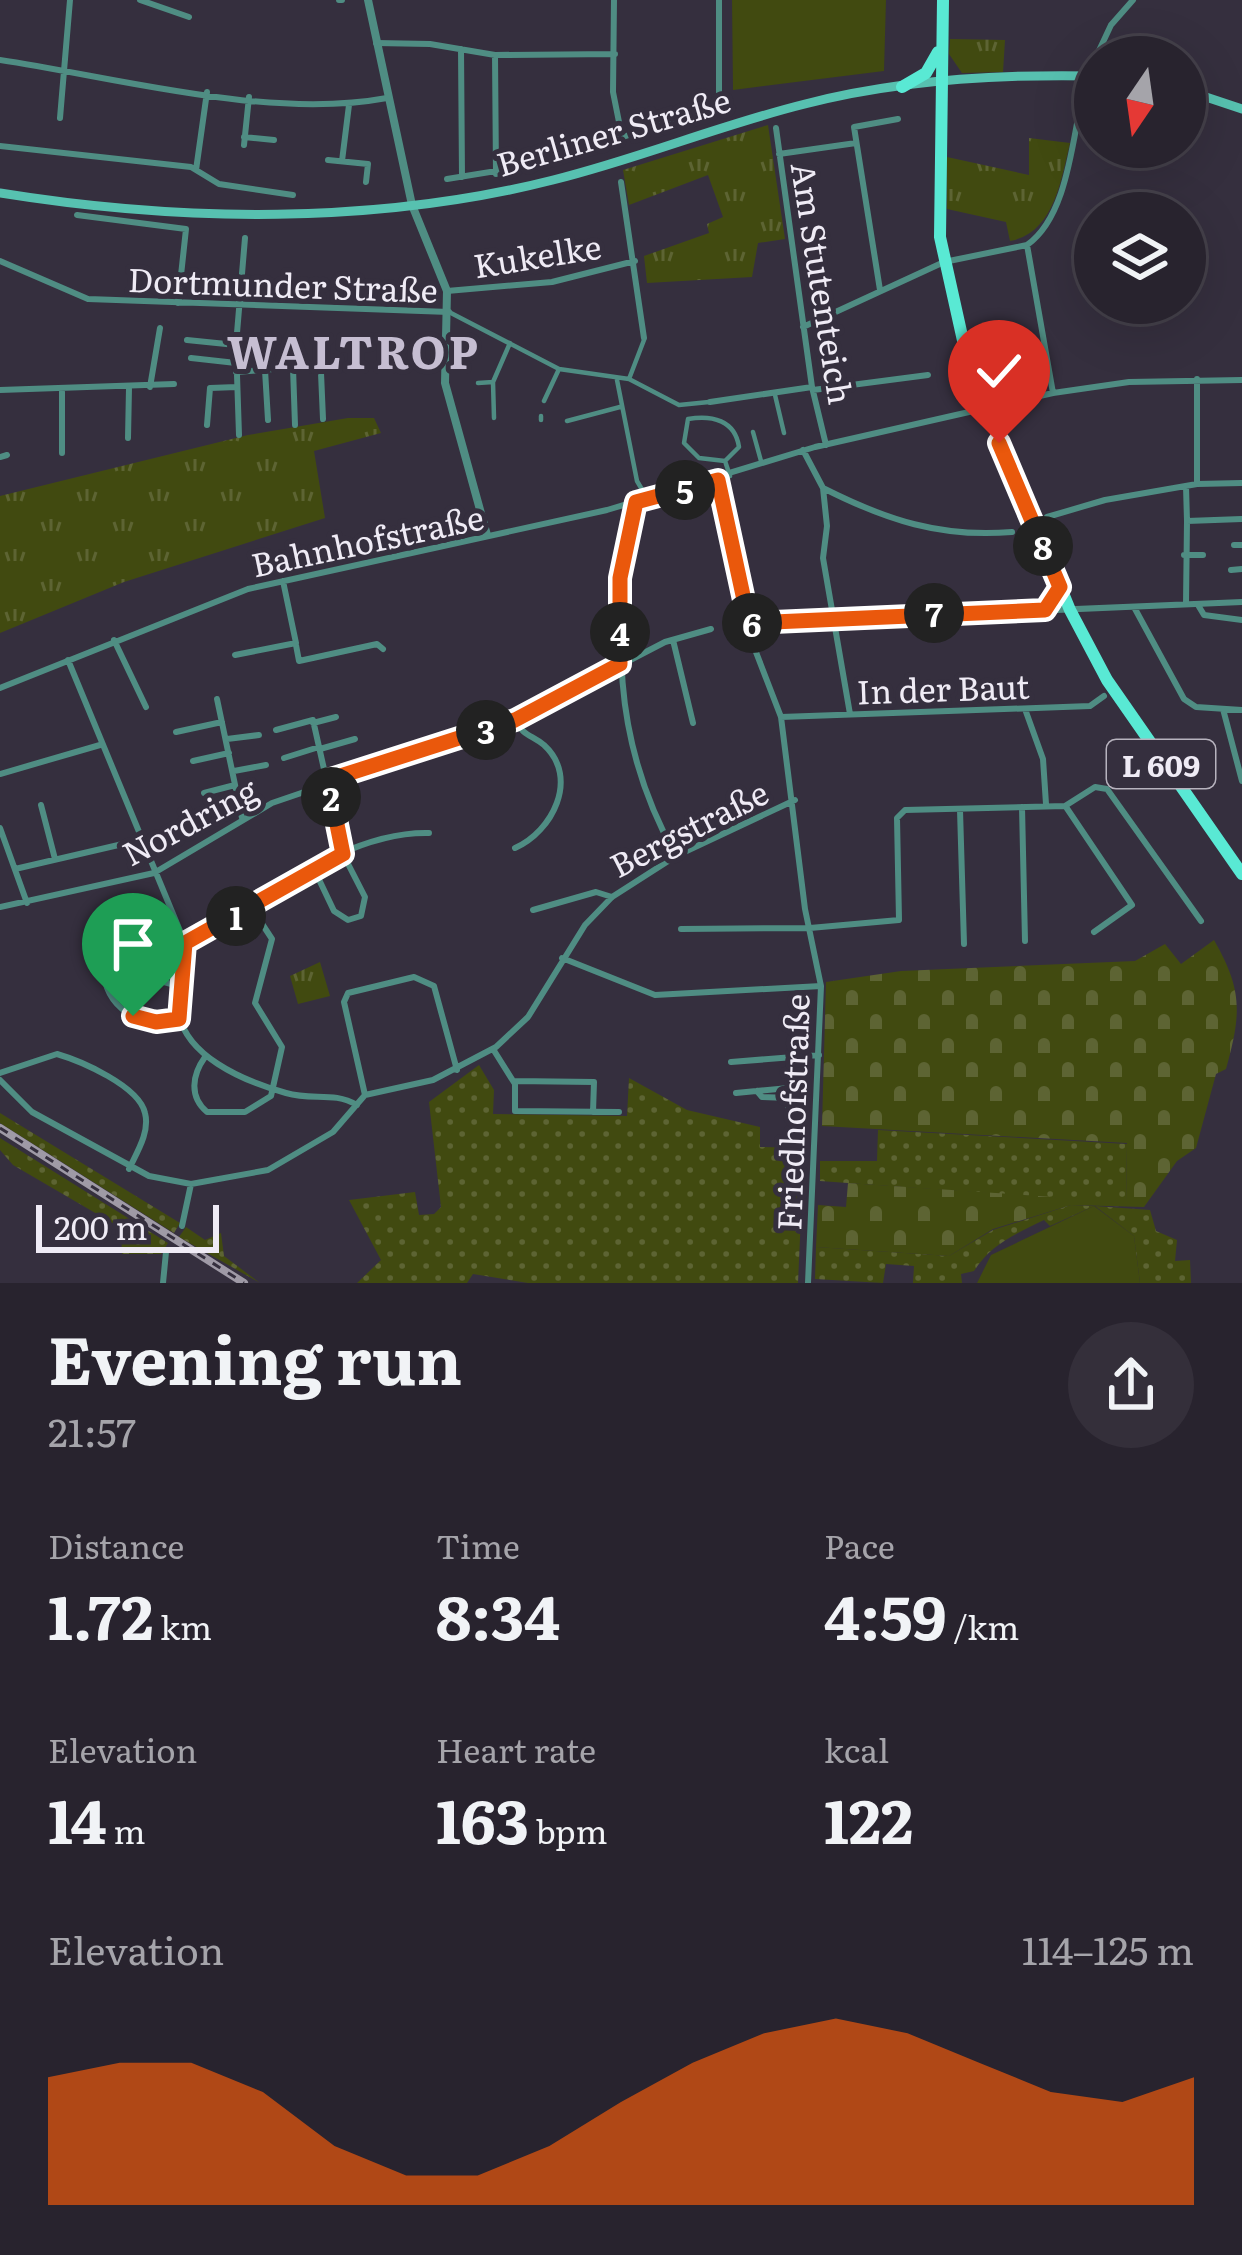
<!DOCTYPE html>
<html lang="en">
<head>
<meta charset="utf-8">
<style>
	body { margin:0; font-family:Literata,serif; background:#342f3a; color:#f1f3f6; height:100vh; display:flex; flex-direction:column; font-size:45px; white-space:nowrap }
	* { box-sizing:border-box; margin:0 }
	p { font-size:39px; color:#a5a4aa }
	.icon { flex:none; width:66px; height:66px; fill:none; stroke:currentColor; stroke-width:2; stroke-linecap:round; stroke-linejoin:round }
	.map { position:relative; height:1283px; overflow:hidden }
	.panel { display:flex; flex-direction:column; background:#28232e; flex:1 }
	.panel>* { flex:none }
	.needle { width:78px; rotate:193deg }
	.fabs { position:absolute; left:1074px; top:36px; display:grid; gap:24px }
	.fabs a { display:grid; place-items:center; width:132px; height:132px; border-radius:50%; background:#28232e; box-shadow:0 12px 48px #0002,0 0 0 3px #44404a; font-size:60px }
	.scale { position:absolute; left:36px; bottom:30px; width:183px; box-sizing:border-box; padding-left:12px; border:6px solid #efebf5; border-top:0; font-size:33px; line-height:42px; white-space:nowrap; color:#efebf5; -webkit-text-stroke:9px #352f3e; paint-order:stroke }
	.pin { position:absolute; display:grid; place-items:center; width:102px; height:102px; color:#fff; margin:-123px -51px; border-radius:50% 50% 50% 0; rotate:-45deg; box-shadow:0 0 12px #0007 }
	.pin .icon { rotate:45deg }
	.km { position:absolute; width:60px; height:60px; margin:-30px; border-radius:50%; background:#222; color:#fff; font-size:33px; line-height:60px; text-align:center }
	.round { display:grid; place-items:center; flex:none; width:126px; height:126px; border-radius:63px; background:#342f3a }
	.head { display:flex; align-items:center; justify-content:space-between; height:204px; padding:0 48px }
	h1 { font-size:66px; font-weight:700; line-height:90px }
	.figures { display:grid; grid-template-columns:repeat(3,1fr); gap:18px; height:204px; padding:12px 48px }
	.figures div { display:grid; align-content:center }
	.figures b { font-size:60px; font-weight:700 }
	.figures small { font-size:33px; font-weight:400 }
	.figures p { font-size:33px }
	.chart { height:336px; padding:24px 48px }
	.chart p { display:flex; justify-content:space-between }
	.chart svg { width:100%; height:216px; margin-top:12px; fill:#ea580c; opacity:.7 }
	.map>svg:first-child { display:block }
</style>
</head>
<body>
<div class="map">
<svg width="1242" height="1283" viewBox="0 0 1242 1283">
	<defs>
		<pattern id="grass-dots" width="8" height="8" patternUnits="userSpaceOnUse" patternTransform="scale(3)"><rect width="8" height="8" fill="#414a10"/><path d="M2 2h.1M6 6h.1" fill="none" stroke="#5d6433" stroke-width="1.8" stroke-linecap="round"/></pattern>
		<pattern id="cemetery-stones" width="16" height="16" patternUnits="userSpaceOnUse" patternTransform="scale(3)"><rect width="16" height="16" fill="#414a10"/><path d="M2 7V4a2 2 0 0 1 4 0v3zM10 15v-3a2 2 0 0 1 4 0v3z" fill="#5d6433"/></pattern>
		<pattern id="park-tufts" width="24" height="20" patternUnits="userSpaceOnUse" patternTransform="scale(3)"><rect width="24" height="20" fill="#414a10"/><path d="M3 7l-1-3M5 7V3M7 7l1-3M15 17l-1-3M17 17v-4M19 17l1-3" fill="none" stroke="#5d6433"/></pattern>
	</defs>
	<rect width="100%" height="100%" fill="#352f3e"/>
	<!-- grass -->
	<path fill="url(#grass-dots)" d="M479 1065 494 1090 493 1114 627 1116 629 1078 687 1110 760 1127V1147L804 1148 798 1283H528L473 1274 467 1283H357L381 1260 349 1200 415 1192 419 1215 434 1214 441 1207 429 1102Z
		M0 1113 180 1223 174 1233 0 1123Z
		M878 1130 1127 1144 1126 1203 820 1181V1161H877Z
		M0 1138 168 1243 161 1254H122L121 1228 13 1165 0 1150Z
		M1071 1205 1094 1206 1050 1226 1044 1220C1016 1234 991 1244 974 1271L961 1274 962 1283H913L914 1266 886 1264 883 1283 815 1279 816 1247 949 1256 993 1230Z
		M1095 1206 1150 1210 1156 1231 1177 1240 1175 1261 1190 1260 1191 1283H1140L1134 1236Z
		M186 1227 205 1240 221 1233 224 1256 260 1283 179 1237Z"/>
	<!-- cemetery -->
	<path fill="url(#cemetery-stones)" d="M1214 940C1242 989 1242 1012 1226 1069L1216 1074 1196 1148 1177 1161 1144 1207 1071 1205 993 1229 949 1256 816 1247 818 1205 846 1207 848 1183 1126 1202 1127 1143 822 1126 826 982 901 971 1135 961 1165 944 1181 964Z"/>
	<!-- park -->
	<path fill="url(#park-tufts)" d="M950 39 1005 40 1003 72 962 73 949 54Z
		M768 125 785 239 758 243 752 277 647 283 644 256 709 233 707 224 723 217 708 175 629 205 623 170Z
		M1029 138 1070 143C1061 180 1054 233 1010 241L1006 222 947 209V157L1029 175Z
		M348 418H374L381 433 314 451 325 518 124 582 0 633V496L248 435Z
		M320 962 330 996 298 1004 290 976Z"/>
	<!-- pitch -->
	<path fill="#414a10" d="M732 0H886L884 71 733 90Z
		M1094 1206 1134 1236 1140 1283H977L991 1255Z"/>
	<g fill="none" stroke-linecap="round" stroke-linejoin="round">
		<!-- pedestrian -->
		<path stroke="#4f8d83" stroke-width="4.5" d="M449 312 559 369 629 379 679 405 709 402
			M629 379 644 340
			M617 380 637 481 647 498
			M493 382 494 418
			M478 383 493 382 510 343
			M775 395 784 433
			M544 401 559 369
			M541 420V416
			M567 421 620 407
			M753 432 761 461
			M725 461 739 447C735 420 712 415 688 419L684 443 699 458 725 461 730 476"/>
		<!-- minor -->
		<path stroke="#4f8d83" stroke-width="6" d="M140 0 189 17
			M339 0H342
			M614 0 613 92 622 137
			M376 43 430 44 495 55 615 54
			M461 49 462 177
			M495 55 496 174
			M1096 57 1111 25 1133 0
			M0 60C119 78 269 120 387 98
			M60 118 70 0
			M776 128 812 387 826 445
			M244 137 274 140
			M244 145 249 97
			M0 146 191 167 219 184 293 195
			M779 154 856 143
			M328 160 368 164 366 182
			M342 161 349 105
			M196 170 207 92
			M447 179 539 164 719 106V0
			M621 182 644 338
			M77 215 186 229 178 303
			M1027 245 1053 393
			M0 261 88 299 449 312
			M880 290 854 127 898 119
			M447 291 552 282 635 261
			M803 327 944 262 1027 245C1067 217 1072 142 1082 98
			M187 340 236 345
			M191 358 236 363
			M293 368 295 425
			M265 370 268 420
			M236 372 314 366 321 373 323 419
			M150 387 160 328
			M0 390 174 384
			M813 390 928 375
			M710 402 812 387
			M207 425 210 388 237 387
			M239 435 236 345 245 238
			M128 438 129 388
			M803 450 823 488 827 526 823 558 850 714
			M62 453V392
			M0 457 7 455
			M718 480 754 647 781 717 805 909 821 986 808 1283
			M1197 484 1242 483
			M1186 486 1187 521 1242 519
			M823 488C886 520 941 538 1012 532
			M636 502C613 630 610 738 676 856
			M1047 517 1105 500 1197 484V379
			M1234 545H1242
			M1184 555H1203
			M1231 570 1242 569
			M1186 604 1187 521
			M1198 605 1204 615 1242 620
			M1134 607 1184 699 1196 707 1242 710
			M749 623 1242 602
			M114 640 146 707
			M673 640 693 723
			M296 645 299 661 377 644 383 649
			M235 655 296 643 283 581
			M68 660 185 943C184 965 176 987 178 1008 182 1055 243 1081 286 1093 313 1101 333 1091 357 1105
			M0 688 248 589 607 510 815 447 1053 393 1129 382 1242 380
			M217 699 242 818
			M1025 709 1043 759 1046 804
			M1223 709 1242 781
			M781 717 1090 706 1104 696
			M313 723 336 717
			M276 730 313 720 343 854 365 897 361 916 348 920 334 911 314 869
			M176 732 222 722
			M227 739 259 735
			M320 749 355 739
			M284 758 319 747
			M193 761 229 753
			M234 771 266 765
			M0 774 100 745
			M204 793 235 785
			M41 805 55 859
			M1065 806 1095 787 1107 789 1201 921
			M1022 807 1025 941
			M1066 807 1132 905 1094 932
			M960 810 964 944
			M0 828 27 903
			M515 848C552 832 580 778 544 745 532 735 523 736 515 720
			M15 869 140 840
			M0 907 154 873 272 803 515 720 665 642 711 629
			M533 910 596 892 612 897
			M681 929 810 928 899 920 897 818 905 810 1065 806
			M185 943C259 905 342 831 429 833
			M562 958 655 995 821 986
			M179 1019C142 1031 102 1007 104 967L130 958 145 977 179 986
			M493 1049 515 1084V1111L619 1112
			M205 1057C192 1075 189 1097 207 1112H245L271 1096 282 1047 255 1003 272 939 251 907
			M731 1062 819 1055
			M0 1073 57 1054C81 1061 139 1086 145 1113 150 1132 137 1152 129 1169
			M0 1080 32 1112 149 1176 191 1184 268 1170 333 1132 365 1095 433 1080 496 1047 528 1017 585 925 612 897 676 856 795 800
			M514 1081 594 1082 593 1112
			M757 1091 762 1097 789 1098
			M736 1093 789 1088 790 1058
			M365 1095 344 1002 348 993 414 977 434 986 457 1070
			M788 1116 789 1088
			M182 1226 191 1184
			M163 1283 166 1252"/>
		<!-- tertiary -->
		<path stroke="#4f8d83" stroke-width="8" d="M368 0 412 205 447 291 445 383 487 535"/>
		<!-- secondary -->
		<path stroke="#57c1b0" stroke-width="9" d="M1185 90 1242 109
			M0 193C179 222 376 225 553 180 638 159 720 125 805 104 898 80 1000 74 1095 76"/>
		<!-- primary -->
		<path stroke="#59e9d4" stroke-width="12" d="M943 0 940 237 968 363 1070 610 1107 680 1242 874
			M902 87 926 73 938 52"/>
		<defs>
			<path id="rail" d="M0 1128 244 1283"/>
		</defs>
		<!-- rail casing -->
		<use href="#rail" stroke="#9f9aa6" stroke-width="8"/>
		<!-- rail -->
		<use href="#rail" stroke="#352f3e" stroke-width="3" stroke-dasharray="9" stroke-linecap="butt"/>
	</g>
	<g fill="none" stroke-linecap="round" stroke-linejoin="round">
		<defs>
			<path id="route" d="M133 1016 156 1022 179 1019 185 943 343 854 328 780 515 720 620 664V578L636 502 718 480 749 623 1045 610 1060 587 999 443"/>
		</defs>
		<!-- route casing -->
		<use href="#route" stroke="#fff" stroke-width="24"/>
		<!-- route -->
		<use href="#route" stroke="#ea580c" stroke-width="15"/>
	</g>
	<g text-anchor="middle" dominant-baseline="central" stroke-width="10" stroke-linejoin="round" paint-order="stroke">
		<!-- shield labels -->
		<rect fill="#352f3e" stroke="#b7b3be" stroke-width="3" x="1107" y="740" width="108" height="48" rx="9"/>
		<g font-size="30" font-weight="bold" fill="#efebf5">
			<text x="1161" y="764">L 609</text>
		</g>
		<!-- street labels -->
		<g font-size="33" fill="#efebf5" stroke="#352f3e">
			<text transform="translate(613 130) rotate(-16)">Berliner Straße</text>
			<text transform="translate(537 254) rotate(-9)">Kukelke</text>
			<text transform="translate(283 283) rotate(2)">Dortmunder Straße</text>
			<text transform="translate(824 283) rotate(81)">Am Stutenteich</text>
			<text transform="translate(367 539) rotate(-12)">Bahnhofstraße</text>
			<text transform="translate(943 687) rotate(-2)">In der Baut</text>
			<text transform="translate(189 820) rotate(-28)">Nordring</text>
			<text transform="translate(688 827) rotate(-27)">Bergstraße</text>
			<text transform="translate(791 1112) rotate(-88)">Friedhofstraße</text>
		</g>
		<!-- district labels -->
		<g font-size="45" font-weight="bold" letter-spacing="3" fill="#c6bed2" stroke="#352f3e">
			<text x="354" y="349">WALTROP</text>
		</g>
	</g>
</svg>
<div class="fabs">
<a><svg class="needle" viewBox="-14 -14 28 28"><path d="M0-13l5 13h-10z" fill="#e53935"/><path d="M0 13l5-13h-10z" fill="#a5a4aa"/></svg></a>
<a><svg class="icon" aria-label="layers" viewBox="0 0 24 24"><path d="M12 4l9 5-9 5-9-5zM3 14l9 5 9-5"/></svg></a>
</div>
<div class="scale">200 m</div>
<div class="pin" style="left:133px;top:1016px;background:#1e9e55"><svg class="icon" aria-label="arrive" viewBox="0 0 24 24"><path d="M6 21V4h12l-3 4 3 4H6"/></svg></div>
<div class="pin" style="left:999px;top:443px;background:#d93025"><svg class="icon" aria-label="check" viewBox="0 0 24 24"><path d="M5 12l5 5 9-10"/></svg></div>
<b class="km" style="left:236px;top:916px">1</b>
<b class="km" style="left:331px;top:797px">2</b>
<b class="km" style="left:486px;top:730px">3</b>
<b class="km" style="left:620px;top:632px">4</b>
<b class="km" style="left:685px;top:490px">5</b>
<b class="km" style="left:752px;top:623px">6</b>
<b class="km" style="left:934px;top:613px">7</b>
<b class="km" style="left:1043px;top:546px">8</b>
</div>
<section class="panel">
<div class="head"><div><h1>Evening run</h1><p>21:57</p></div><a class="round"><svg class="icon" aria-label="share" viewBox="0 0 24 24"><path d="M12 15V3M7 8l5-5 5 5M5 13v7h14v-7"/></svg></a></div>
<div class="figures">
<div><p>Distance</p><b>1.72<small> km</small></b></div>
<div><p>Time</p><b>8:34</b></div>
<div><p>Pace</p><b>4:59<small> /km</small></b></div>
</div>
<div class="figures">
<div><p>Elevation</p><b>14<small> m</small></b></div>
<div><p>Heart rate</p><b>163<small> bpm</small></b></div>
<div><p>kcal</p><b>122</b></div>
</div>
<div class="chart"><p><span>Elevation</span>114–125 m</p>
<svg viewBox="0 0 160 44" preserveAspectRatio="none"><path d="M0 44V18L10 15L20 15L30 21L40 32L50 38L60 38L70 32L80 23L90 15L100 9L110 6L120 9L130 15L140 21L150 23L160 18V44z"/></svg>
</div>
</section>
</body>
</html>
